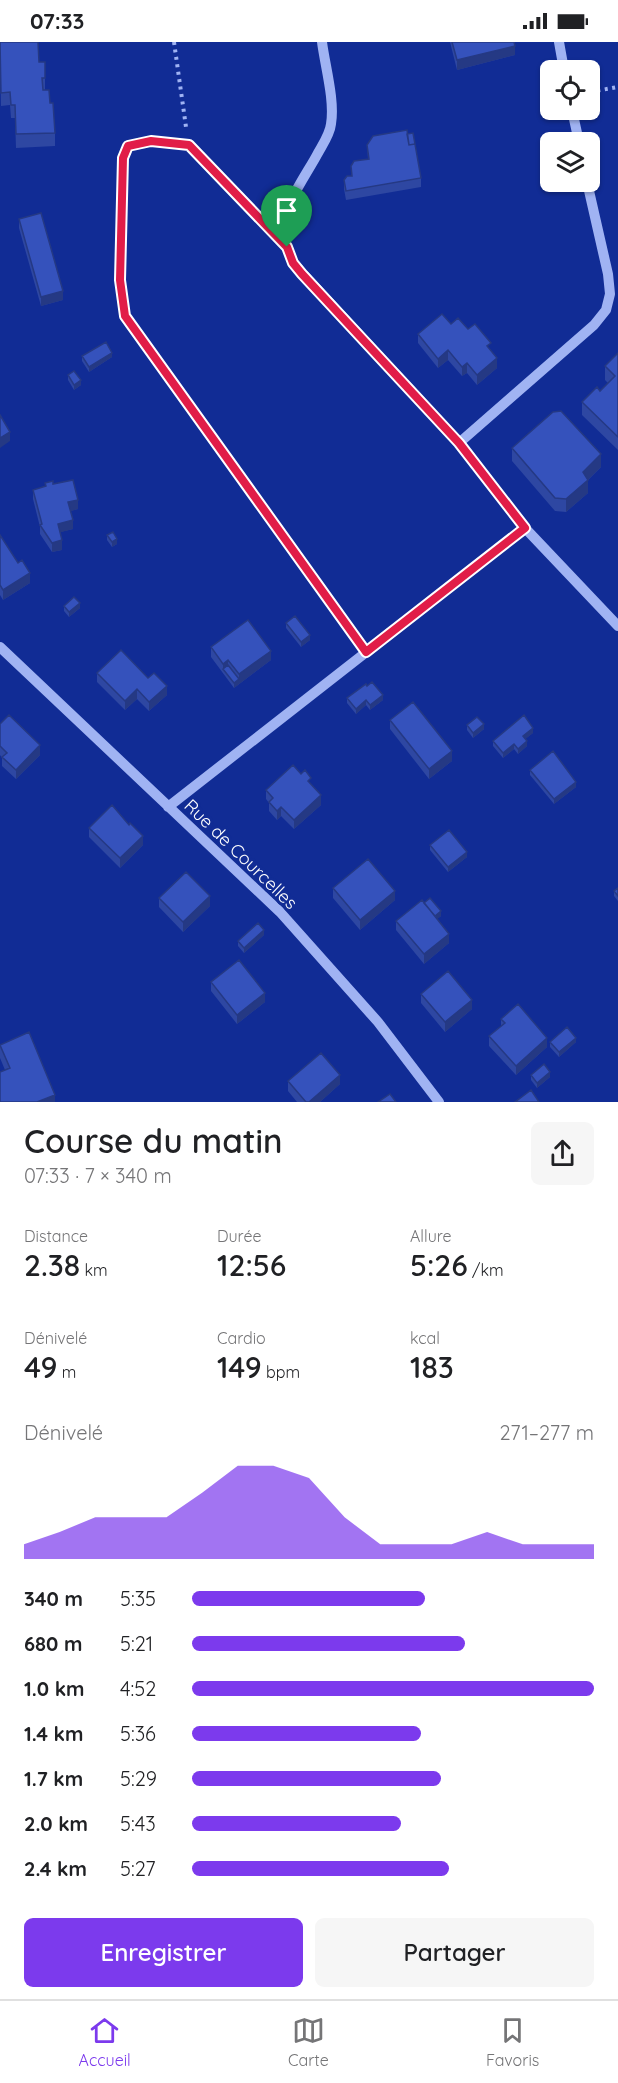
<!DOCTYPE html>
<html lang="fr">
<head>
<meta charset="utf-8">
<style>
	body { margin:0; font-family:Quicksand,sans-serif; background:#f6f6f6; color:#202124; height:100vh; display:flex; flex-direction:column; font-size:22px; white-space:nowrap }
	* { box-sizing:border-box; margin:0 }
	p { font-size:20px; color:#757577 }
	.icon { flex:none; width:33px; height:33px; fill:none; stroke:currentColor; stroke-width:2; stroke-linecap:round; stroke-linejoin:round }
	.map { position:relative; height:1060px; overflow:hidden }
	.details { display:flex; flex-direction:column; background:#fff; flex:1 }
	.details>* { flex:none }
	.controls { position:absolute; left:540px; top:18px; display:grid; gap:12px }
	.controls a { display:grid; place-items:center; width:60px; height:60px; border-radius:9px; background:#fff; box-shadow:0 2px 4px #0004; font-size:30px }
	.pin { position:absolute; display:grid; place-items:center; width:51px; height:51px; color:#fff; margin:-62px -26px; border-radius:50% 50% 50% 0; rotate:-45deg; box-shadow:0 0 6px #0007 }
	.pin .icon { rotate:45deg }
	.round { display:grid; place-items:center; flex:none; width:63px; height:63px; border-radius:9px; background:#f6f6f6 }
	.overview { display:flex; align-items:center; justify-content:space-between; height:102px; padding:0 24px }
	h1 { font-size:33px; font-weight:600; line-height:45px }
	.stats { display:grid; grid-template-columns:repeat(3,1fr); gap:9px; height:102px; padding:6px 24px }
	.stats div { display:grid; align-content:center }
	.stats b { font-size:30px; font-weight:600 }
	.stats small { font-size:16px; font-weight:400 }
	.stats p { font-size:16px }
	.chart { height:168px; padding:12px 24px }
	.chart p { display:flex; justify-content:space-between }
	.chart svg { width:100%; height:108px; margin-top:6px; fill:#7c3aed; opacity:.7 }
	.cta { display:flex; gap:12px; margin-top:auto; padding:12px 24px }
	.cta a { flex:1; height:69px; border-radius:9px; background:#7c3aed; color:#fff; font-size:24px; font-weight:600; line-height:69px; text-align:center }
	.cta a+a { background:#f6f6f6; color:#202124 }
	ul { padding:0 24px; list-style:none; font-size:20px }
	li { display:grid; grid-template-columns:96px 72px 1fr; align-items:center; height:45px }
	li i { height:15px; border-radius:8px; background:#7c3aed }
	.status { display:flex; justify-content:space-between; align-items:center; height:42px; padding:0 30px; background:#fff; direction:ltr }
	.status svg { height:16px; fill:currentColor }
	.dock { display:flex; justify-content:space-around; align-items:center; height:84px; border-top:2px solid #e0e0e0; background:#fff; font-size:16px; color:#757577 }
	.dock a { display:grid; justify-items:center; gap:3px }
	.dock .on { color:#7c3aed }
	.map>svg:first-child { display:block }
</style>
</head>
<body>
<div class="status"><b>07:33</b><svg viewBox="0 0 49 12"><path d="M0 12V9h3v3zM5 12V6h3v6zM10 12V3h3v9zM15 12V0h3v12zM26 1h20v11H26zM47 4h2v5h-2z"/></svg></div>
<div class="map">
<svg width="618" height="1060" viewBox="0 0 618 1060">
	<rect width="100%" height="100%" fill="#112c95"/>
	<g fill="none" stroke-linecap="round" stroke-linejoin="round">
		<!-- path -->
		<path stroke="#a0b3f3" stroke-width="4" stroke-dasharray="3 4.5" stroke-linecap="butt" d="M174 0 186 85
			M590 50 618 45
			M123 257 120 238 123 116 128 104C143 99 156 100 172 101"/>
		<!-- minor -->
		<path stroke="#a0b3f3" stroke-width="10" d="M322 0C325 24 335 58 331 82 330 92 323 102 318 111 307 132 284 162 284 186 283 198 289 210 293 221L459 401 525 486 618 584
			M559 0 564 28
			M572 68 579 100
			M189 103 287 204
			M125 274 366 610
			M459 401 594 283 606 268 610 252 608 232 587 140
			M0 605 280 870 378 980 439 1060
			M168 765 525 486"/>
	</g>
	<!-- wall -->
	<path fill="#2e47a2" d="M0 0 39 20H45V48L50 61 55 91V104L16 106 15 76H11L10 63 1 64Z
		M450 0H514L515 13 457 28Z
		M407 92 421 136V145L346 158 344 147V138L351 134V124L368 117 367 103Z
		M19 177 63 258 41 264 19 186Z
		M468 287 491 309 497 326 477 343 467 331 462 334 448 318 438 326 418 301V292Z
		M618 311V408L582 373V360L600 349 608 341 605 338V324Z
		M82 314 112 315 89 330 82 319Z
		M68 333 81 343 74 348 68 338Z
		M512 406 601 425 588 438V451L566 470 555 469 512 419Z
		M45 441 53 442 78 467 70 469 73 487 60 490 62 508 52 510 40 492V485L33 457V448L45 445Z
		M0 493 30 541 3 558 0 553Z
		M107 493 117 502 112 505 107 498Z
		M64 564 80 566 69 575 64 569Z
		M286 581 310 598 301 605 286 586Z
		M211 605 271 618 234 646 211 615Z
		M97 631 148 636 167 653 149 669 137 657 125 668 97 640Z
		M347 656 383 658 370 668 366 663 356 672 347 661Z
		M390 678 452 719 429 737 390 687Z
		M0 682 40 713 16 737 2 724V716L0 713Z
		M467 683 484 687 473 696 467 688Z
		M533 691 525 697 527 704 518 712 514 707 503 716 493 704V699Z
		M530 728 576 745 554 762 530 733Z
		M311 743 321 763 294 787 281 774 277 778 269 769V761L266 757V748Z
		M89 786 143 803 120 826 89 795Z
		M430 803 467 815 448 830 430 808Z
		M333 846 395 858 360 888 333 856Z
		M618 846V859L614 854V849Z
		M159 856 210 864 183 890 159 865Z
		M424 861 441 874 437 877 449 901 424 922 396 888V879Z
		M264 893 244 911 238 904V899Z
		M211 940 265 960 237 982 211 949Z
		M421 952 472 967 445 990 421 961Z
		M501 977 547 1005 516 1033 489 1004V994L501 984Z
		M550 1000H576L559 1015 550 1005Z
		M0 1003 55 1060 5 1028 0 1016Z
		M531 1033 550 1035 537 1046 531 1038Z
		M288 1039 340 1042 320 1060H297L288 1049Z"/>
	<!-- shaded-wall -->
	<path fill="#253984" d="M515 4V13L457 28V18Z
		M63 249V258L41 264V255Z
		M448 308V318L438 326V317Z
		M112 311V315L89 330V325Z
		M497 316V326L477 343V333Z
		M467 321V331L462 334V325Z
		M81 338V343L74 348V343Z
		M10 390V399L0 406V396Z
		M601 412V425L585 441 588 438V451L566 470V457L583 430Z
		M78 458V467L68 470V460Z
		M73 478V487L58 491V482Z
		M117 497V502L112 505V500Z
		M62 498V508L52 510V501Z
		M30 531V541L3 558V548Z
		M80 561V566L69 575V570Z
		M310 593V598L301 605V600Z
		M271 609V618L234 646V641L239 637V632Z
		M228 618V628L223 627V622Z
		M167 644V653L149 669V660Z
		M137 647V657L125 668V659Z
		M383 653V658L370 668V663Z
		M366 658V663L356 672V667Z
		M484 682V687L473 696V691Z
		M533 686V691L523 699V694Z
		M527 699V704L518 712V707Z
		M514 702V707L503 716V711Z
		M40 703V713L16 737V728Z
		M452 709V719L429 737V727Z
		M576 740V745L554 762V757Z
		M321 753V763L294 787V778Z
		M281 765V774L277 778V769Z
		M143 794V803L120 826V816Z
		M467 810V815L448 830V825Z
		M395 849V858L360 888V878Z
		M210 854V864L183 890V880Z
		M441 869V874L433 881V876Z
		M264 888V893L244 911V906Z
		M449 892V901L424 922V912Z
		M265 951V960L237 982V973Z
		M472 958V967L445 990V980Z
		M547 996V1005L516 1033V1024Z
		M576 996V1000L559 1015V1010Z
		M550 1030V1035L537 1046V1041Z
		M340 1033V1042L320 1060H309Z
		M55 1053V1060H37Z"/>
	<!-- building -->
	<path fill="#3552bc" stroke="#253984" stroke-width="1.5" d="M0 0H38L39 20H45V36H42L43 48H49L50 61H53L55 91 16 92 15 63H11L10 50 1 51Z
		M452 0H514L515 4 457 18Z
		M407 88 409 103 415 102 421 136 346 149 344 138 347 134H352L351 124 354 119 369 117 367 103 373 94Z
		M413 91 415 102 409 103 407 92Z
		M41 171 63 249 41 255 19 177Z
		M442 272 451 282 458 276 468 287 475 282 491 301 487 304 497 316 477 333 467 321 462 325 448 308 438 317 418 292Z
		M106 300 112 311 89 325 82 314Z
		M618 311V395L582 360 597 345 600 349 615 334 605 324Z
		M74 329 81 338 74 343 68 333Z
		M561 369 601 412 583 430 588 438 566 457 555 456 512 406 553 370Z
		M0 373 10 390 0 396Z
		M73 438 78 458 68 460 73 478 58 482 62 498 52 501 40 483 42 482 33 448 46 444 45 441 53 439V442Z
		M113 490 117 497 112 500 107 493Z
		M0 493 18 521 22 518 30 531 3 548 0 543Z
		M74 555 80 561 69 570 64 564Z
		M295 574 310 593 301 600 286 581Z
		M248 578 271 609 239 632 228 618 223 622 211 605Z
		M121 608 148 636 154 631 167 644 149 660 137 647 125 659 97 631Z
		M228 623 239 637 234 641 223 627Z
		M372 640 383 653 370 663 366 658 356 667 347 656 366 642 367 644Z
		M413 660 452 709 429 727 390 678Z
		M9 673 40 703 16 728 2 715 7 711 0 704V682Z
		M524 673 533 686 523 694 527 699 518 707 514 702 503 711 493 699Z
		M477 675 484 682 473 691 467 683Z
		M553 709 576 740 554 757 530 728Z
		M293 723 301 732 305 728 311 736 308 739 321 753 294 778 281 765 277 769 269 760 273 756 266 748Z
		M112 763 129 783 130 781 143 794 120 816 89 786Z
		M449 788 467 810 448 825 430 803Z
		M368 817 395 849 360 878 333 846Z
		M186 830 210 854 183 880 159 856Z
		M618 846V854L614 849Z
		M430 856 441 869 435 874 424 861Z
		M422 858 449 892 424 912 396 879Z
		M258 881 264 888 244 906 238 899Z
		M239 918 265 951 237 973 211 940Z
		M448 929 472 958 445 980 421 952Z
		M518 962 547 996 516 1024 489 994 505 981 501 977Z
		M567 985 576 996 559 1010 550 1000Z
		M29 990 55 1053 37 1060H0V1030L10 1026 0 1003Z
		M321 1011 340 1033 309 1060H306L288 1039Z
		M544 1022 550 1030 537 1041 531 1033Z
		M531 1048 539 1060H515Z
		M390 1052 396 1060H378Z"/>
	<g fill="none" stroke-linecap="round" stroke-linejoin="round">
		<defs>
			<path id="route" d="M151 99 189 103 287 205 293 221 302 232 459 401 525 486 366 610 125 274 120 238 123 116 128 104Z"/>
		</defs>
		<!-- route casing -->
		<use href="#route" stroke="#fff" stroke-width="12"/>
		<!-- route -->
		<use href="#route" stroke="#e11d48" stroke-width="8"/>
	</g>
	<g text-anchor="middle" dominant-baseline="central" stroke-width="6" stroke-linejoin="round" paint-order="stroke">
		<!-- street labels -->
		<g font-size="18" fill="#fff" stroke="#112c95">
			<text transform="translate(241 812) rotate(44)">Rue de Courcelles</text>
		</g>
	</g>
</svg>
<div class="controls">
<a><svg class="icon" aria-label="locate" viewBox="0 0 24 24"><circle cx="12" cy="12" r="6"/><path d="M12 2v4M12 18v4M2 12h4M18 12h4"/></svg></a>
<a><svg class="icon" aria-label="layers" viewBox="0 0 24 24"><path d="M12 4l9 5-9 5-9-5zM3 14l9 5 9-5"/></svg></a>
</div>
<div class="pin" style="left:287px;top:205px;background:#1e9e55"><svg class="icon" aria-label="arrive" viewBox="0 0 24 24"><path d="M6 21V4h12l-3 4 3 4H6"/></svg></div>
</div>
<section class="details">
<div class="overview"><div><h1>Course du matin</h1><p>07:33 · 7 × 340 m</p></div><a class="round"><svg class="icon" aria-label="share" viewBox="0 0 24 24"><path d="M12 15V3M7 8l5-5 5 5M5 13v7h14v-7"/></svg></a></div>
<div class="stats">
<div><p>Distance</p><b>2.38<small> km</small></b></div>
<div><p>Durée</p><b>12:56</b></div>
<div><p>Allure</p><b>5:26<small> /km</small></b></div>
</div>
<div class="stats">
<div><p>Dénivelé</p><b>49<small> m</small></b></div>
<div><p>Cardio</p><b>149<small> bpm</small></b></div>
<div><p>kcal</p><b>183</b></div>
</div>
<div class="chart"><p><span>Dénivelé</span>271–277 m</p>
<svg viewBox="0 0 160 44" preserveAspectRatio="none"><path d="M0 44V38L10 33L20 27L30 27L40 27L50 17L60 6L70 6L80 11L90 27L100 38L110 38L120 38L130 33L140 38L150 38L160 38V44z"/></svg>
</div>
<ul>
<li><b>340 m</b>5:35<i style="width:58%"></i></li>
<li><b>680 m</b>5:21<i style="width:68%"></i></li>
<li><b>1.0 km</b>4:52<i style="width:100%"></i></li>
<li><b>1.4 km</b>5:36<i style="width:57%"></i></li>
<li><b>1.7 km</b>5:29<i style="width:62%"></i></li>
<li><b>2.0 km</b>5:43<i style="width:52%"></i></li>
<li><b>2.4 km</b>5:27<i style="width:64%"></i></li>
</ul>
<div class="cta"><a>Enregistrer</a><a>Partager</a></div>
</section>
<nav class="dock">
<a class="on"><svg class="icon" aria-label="home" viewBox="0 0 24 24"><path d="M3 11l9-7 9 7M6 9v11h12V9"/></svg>Accueil</a>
<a><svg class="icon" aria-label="map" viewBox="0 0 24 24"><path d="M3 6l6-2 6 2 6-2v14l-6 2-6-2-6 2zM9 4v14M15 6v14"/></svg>Carte</a>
<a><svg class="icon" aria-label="saved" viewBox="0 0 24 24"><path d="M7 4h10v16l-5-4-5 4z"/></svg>Favoris</a>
</nav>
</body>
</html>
